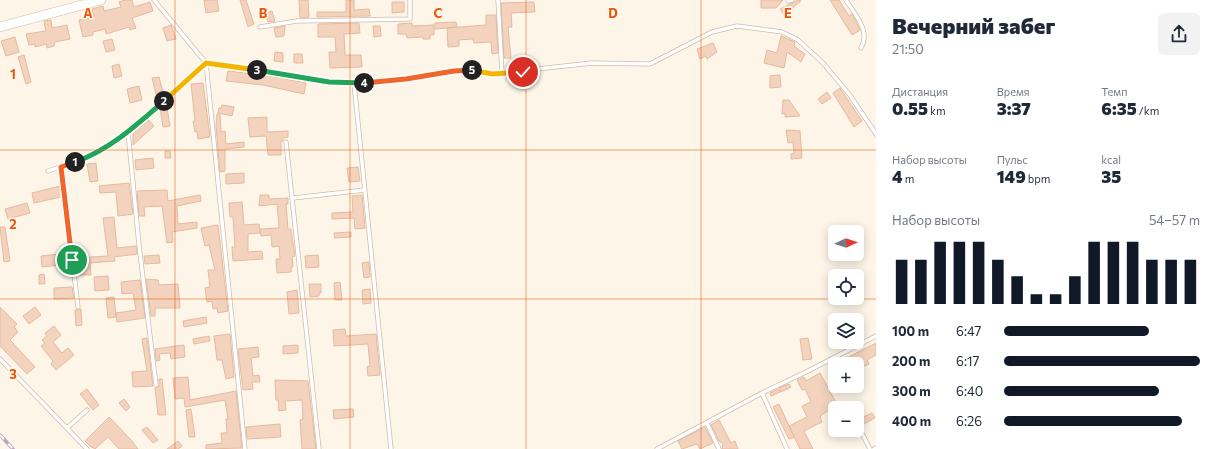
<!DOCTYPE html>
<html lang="ru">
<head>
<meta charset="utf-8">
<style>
	body { margin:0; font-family:Commissioner,sans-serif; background:#f2f2f3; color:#1f2937; height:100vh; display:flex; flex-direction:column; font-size:15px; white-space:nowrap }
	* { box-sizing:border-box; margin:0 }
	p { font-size:13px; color:#747a83 }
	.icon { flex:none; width:22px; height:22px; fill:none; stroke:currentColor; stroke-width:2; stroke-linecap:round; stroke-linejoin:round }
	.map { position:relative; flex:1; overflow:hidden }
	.panel { display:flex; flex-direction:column; background:#fff; width:340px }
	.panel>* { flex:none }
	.needle { width:26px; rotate:87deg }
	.buttons { position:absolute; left:828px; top:225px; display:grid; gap:8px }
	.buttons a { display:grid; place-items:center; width:36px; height:36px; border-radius:6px; background:#fff; box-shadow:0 2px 10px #0003; font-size:20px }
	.pin { position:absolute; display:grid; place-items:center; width:34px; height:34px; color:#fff; margin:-17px; border:2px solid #fff; border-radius:50%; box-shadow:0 1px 4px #0007 }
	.km { position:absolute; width:20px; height:20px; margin:-10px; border-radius:50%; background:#222; color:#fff; font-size:11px; line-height:20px; text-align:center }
	.round { display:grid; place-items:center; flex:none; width:42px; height:42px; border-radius:6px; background:#f2f2f3 }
	.headline { display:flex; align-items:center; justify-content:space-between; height:68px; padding:0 16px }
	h1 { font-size:22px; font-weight:800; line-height:30px }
	.metrics { display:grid; grid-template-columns:repeat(3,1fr); gap:6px; height:68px; padding:4px 16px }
	.metrics div { display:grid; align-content:center }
	.metrics b { font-size:17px; font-weight:800 }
	.metrics small { font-size:11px; font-weight:400 }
	.metrics p { font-size:11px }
	.chart { height:112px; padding:8px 16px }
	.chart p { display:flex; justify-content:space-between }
	.chart svg { width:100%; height:72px; margin-top:4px; stroke:#111827; stroke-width:6 }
	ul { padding:0 16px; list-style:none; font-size:13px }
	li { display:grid; grid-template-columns:64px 48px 1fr; align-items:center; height:30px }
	li i { height:10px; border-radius:5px; background:#111827 }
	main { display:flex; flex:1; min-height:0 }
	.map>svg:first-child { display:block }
</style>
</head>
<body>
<main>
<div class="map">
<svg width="876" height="449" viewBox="0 0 876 449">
	<rect width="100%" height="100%" fill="#fdf5e7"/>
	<!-- building -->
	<path fill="#f3d3be" stroke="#e6ba9e" d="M125 0H132L134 7 150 2 153 11 132 18 136 28 130 30 129 27 106 34 105 29 93 32V35L83 37 79 20 94 17 92 9 103 6 104 11 121 7 119 2Z
		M204 0H217L219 11 206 13Z
		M240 0H246L254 24 248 27Z
		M299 0H308L309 17 300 18Z
		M346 0H354V10L369 9 370 16 317 17V12H346Z
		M761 0H783L776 8H761Z
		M798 0 801 1 784 15 780 9Z
		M830 0H839L849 16 852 14 860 30 852 35Z
		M392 2H404V12L392 13Z
		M534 2 535 12 511 13 512 27H508L511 58H504L501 3Z
		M272 11 275 21 268 22 266 13Z
		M486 15H496L498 53 492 54 491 42 474 43 473 39 459 40V46L448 47 447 28 486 25Z
		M51 20 52 28 67 25 70 39 55 42 54 46 47 48 46 44 35 47V44L29 45 26 34 46 31 44 21Z
		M456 22 457 27 435 29V23Z
		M359 23 360 33 344 34 345 55H361L362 67 330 68 329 52H336L335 37H318V24Z
		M412 23V26L434 25V35H430V39H423V37L407 38 406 34H398V24Z
		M171 25 176 39 167 41 163 28Z
		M285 26 284 36 276 37 274 28Z
		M373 26H380L381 36 374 37Z
		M781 36 795 42 794 46 805 54 801 62 787 52 784 68 764 63 767 50 777 53Z
		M15 37 19 52 6 56 1 41Z
		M112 39 115 50 106 52 103 41Z
		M713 43 717 52 707 59 706 56 700 59 697 49Z
		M275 52 283 53V62L274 61Z
		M294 54H302L303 63H294Z
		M24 55 31 82 26 84 18 57Z
		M119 64 122 76 114 78 112 66Z
		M228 71 272 76 306 83 304 94 263 85 226 81Z
		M780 75 781 87 770 88V76Z
		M159 77 164 96 157 98 152 78Z
		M203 83 210 137 198 139 197 131 195 132 193 121H195L191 84Z
		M139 86 142 100 130 103 127 89Z
		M840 88 862 121 854 127 833 93Z
		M827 92 831 98 822 104 818 99Z
		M783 100H789L800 116 785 117V113L782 114Z
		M222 105 234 107 232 116 218 113 219 108H221Z
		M160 108H167L170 126 163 127Z
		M217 114H220L221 132 225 131 226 144 244 142V147L225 149V171L220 172 216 126Z
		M267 117V132L288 131V137L283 138V141H281V155H268L266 136 250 137 248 118Z
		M149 120 154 126 133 145V134Z
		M786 130 800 131 802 158 791 159V154L794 153 793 142 788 143Z
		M165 151H170L171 158H165Z
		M153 158 154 168 136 170 135 160Z
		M96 163 98 181 90 182 87 164Z
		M358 167 360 181 349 182 347 168Z
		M244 173V183L226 184V174Z
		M129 183 133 214 118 216 116 192 100 193 99 186Z
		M60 186 61 197 34 203 32 193Z
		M167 190 168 201 200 195 201 201 177 206 178 224 197 222V228L172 232 173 242 167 243 162 206 144 207 145 216H139L137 191Z
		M260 195H269V199L288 198V204H286L288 229H291L295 256 292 257 293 267H291V272L277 273 276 259H280L279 246 272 247 271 235 261 236 260 229 279 228 277 204 259 206Z
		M362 195 365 228 355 229 354 218 332 219V213L353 212 352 196Z
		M242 202 244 225 259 224 260 233 248 234V252L262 251 263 259 233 261 232 247H235L233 217H230L229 203Z
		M27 203 30 213 8 219 5 209Z
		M114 217 117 248 136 246 137 254 114 257 115 261 90 263 91 275H78L77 258 108 256 103 218Z
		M218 225 228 311 218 313 217 308 213 309 212 301 207 302 205 288 210 287 208 270H215L209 245 205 246 201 228Z
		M0 227H5L10 261 4 262Z
		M351 232V237L335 238 334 233Z
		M68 253 70 264 42 267 41 256Z
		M159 255 160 263 145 264 144 256Z
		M318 255 319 267 306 268 305 256Z
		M369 262 370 277 364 278 362 263Z
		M44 274 45 284H39V275Z
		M108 276 109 290 95 291 94 277Z
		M146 279 158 280 159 285 178 284 180 308H155V316H151Z
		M140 280 145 318 117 322 116 313 136 310 133 293 122 294 121 282Z
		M340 282 342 300H335L334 283Z
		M309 284H321V293H319V296L310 297Z
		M72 287 74 298 54 299V288Z
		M370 289 371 303 363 304 362 290Z
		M297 290 299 313 289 314 287 292Z
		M114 297 116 317 108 318 106 298Z
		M0 307 17 324 14 327 18 332 10 340 35 367 27 374 0 346Z
		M35 307 41 315 29 324 23 316Z
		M81 309 82 325 76 326 75 310Z
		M206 317 207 323 184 327 183 321Z
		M54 326 61 335 53 342 62 353 68 348 74 355 56 370 51 364 53 361 41 346 45 343 42 340 47 336 45 333Z
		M345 329 346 336 376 334 380 375 368 376 367 367 370 366 368 344 334 346 333 330Z
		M230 334 234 377 226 379 222 360H217L214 336Z
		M209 336 210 341 194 344 193 339Z
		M147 338 153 386 133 387 132 372 147 371 142 339Z
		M808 338 812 359 803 360 800 339Z
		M876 343V355L867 360 869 364 860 368 858 364H835Z
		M184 345 185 357 171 359 170 353 159 354 160 360 156 361 155 349Z
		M298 345V353L283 354V346Z
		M258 347 259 357 251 358 253 376 259 375 260 382H252L253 389 243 390 238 349Z
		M820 373 839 408H835V417L831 409 820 416 822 422 804 431 813 449H800L789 426 807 417 802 406 811 402 805 389 802 390 797 380 804 377 806 381Z
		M188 377 190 400 236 391 242 448 206 449V445L222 443 221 433H227L226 419H228L225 400 185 407 184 398 175 399 173 378Z
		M159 379H162L166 415H158L155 388 159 386Z
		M275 380 308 381 316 449H302L300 420 303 419 302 400 285 401 286 410 279 411 278 400H276Z
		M789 384 791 387 781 392 779 388Z
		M87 389 99 405 93 410 80 394Z
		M778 389 780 392 771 396 770 393Z
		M124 399 130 407 126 411 119 403Z
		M779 404 794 437 789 439 773 407Z
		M191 409 195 437H189L186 410Z
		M353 409 354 417 334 419 333 410Z
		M872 413 875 418 864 424 861 418Z
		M109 417 132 441 138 449H119L108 437 95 449 90 446 85 441Z
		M719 420 731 443 735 441 738 449H722L723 444 719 441 711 425Z
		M280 424 281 437 247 439 246 427Z
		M147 427 158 440 153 443 142 430Z
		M705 427 713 443 700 449 697 444 682 449 678 441Z
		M178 441 182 446 178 449H167Z"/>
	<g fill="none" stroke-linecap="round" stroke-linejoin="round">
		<defs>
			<path id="service" d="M154 0 206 63 245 449
				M498 0 502 73
				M846 0C855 15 871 31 861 48
				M788 1 792 0
				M260 27 297 21 410 19V0
				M354 83 407 79 468 70 492 74 592 63 650 64 712 32 737 26 760 29 782 32 798 40 823 63 849 94 876 134
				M128 132 139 245 156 385
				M286 142 319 449
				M61 167 78 307
				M48 171 86 158 120 139 206 63 329 82 354 83 391 449
				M293 198 365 190
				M0 359 87 449
				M762 393 806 372 876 336
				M707 423 719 449
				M857 424 870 449
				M67 428 87 410
				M657 449 762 393 787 449
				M874 449 876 448"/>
			<path id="tertiary" d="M0 27 101 0"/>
		</defs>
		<!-- service casing -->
		<use href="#service" stroke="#cfbcac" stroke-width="5"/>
		<!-- tertiary casing -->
		<use href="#tertiary" stroke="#cfbcac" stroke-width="10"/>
		<!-- service -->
		<use href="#service" stroke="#fff" stroke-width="3.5"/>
		<!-- tertiary -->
		<use href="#tertiary" stroke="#fff" stroke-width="9"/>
		<defs>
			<path id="rail" d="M0 435 13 449"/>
		</defs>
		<!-- rail casing -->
		<use href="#rail" stroke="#b8a4c8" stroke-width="3.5"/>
		<!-- rail -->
		<use href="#rail" stroke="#fff8ee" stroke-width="2" stroke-dasharray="6" stroke-linecap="butt"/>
	</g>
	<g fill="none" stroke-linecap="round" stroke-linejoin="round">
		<defs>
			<path id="split-1" d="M72 260 61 167 75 162"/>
			<path id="split-2" d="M75 162C109 150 137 125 164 101"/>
			<path id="split-3" d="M164 101 206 63 257 70"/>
			<path id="split-4" d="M257 70 329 82 364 83"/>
			<path id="split-5" d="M364 83 406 79 454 71 472 70"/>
			<path id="split-6" d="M472 70 492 74 523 72"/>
		</defs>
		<!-- split-1 casing -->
		<use href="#split-1" stroke="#fff" stroke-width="8"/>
		<!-- split-2 casing -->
		<use href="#split-2" stroke="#fff" stroke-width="8"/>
		<!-- split-3 casing -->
		<use href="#split-3" stroke="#fff" stroke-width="8"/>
		<!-- split-4 casing -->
		<use href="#split-4" stroke="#fff" stroke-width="8"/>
		<!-- split-5 casing -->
		<use href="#split-5" stroke="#fff" stroke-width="8"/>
		<!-- split-6 casing -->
		<use href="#split-6" stroke="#fff" stroke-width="8"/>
		<!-- split-1 -->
		<use href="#split-1" stroke="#f0652b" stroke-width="5"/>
		<!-- split-2 -->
		<use href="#split-2" stroke="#22a559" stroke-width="5"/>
		<!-- split-3 -->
		<use href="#split-3" stroke="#f5b400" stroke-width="5"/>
		<!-- split-4 -->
		<use href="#split-4" stroke="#22a559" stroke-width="5"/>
		<!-- split-5 -->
		<use href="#split-5" stroke="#f0652b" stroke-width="5"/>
		<!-- split-6 -->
		<use href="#split-6" stroke="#f5b400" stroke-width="5"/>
	</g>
	<!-- grid -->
	<path fill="none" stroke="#e8590c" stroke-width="1" stroke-opacity="0.55" d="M175 0V449M350 0V449M526 0V449M701 0V449M0 150H876M0 299H876"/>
	<g font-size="13" text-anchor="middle" font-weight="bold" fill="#e8590c" stroke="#fff8ee" stroke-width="3" stroke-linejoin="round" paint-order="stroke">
		<text x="88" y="18">A</text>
		<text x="263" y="18">B</text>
		<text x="438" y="18">C</text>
		<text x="613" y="18">D</text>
		<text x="788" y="18">E</text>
		<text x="13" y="79">1</text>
		<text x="13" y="229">2</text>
		<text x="13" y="379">3</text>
	</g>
</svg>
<div class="buttons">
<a><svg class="needle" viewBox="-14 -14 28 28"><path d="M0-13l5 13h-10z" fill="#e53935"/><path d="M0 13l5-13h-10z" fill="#747a83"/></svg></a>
<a><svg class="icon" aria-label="locate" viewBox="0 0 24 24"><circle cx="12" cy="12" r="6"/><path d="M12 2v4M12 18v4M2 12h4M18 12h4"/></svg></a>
<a><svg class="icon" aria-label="layers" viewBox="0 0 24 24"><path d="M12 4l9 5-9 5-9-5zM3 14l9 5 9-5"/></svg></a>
<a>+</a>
<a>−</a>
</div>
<div class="pin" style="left:72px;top:260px;background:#1e9e55"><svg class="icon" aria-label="arrive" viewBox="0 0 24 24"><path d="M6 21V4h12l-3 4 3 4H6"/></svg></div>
<div class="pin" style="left:523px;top:72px;background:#d93025"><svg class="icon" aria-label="check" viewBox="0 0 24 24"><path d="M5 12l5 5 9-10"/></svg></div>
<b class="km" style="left:75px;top:162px">1</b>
<b class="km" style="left:164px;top:101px">2</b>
<b class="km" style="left:257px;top:70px">3</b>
<b class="km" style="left:364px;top:83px">4</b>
<b class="km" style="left:472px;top:70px">5</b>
</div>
<section class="panel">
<div class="headline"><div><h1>Вечерний забег</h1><p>21:50</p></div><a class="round"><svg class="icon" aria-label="share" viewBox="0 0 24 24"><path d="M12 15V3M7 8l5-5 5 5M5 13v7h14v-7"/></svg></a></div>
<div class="metrics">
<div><p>Дистанция</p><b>0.55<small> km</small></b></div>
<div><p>Время</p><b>3:37</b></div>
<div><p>Темп</p><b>6:35<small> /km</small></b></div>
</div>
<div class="metrics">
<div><p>Набор высоты</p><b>4<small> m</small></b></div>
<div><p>Пульс</p><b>149<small> bpm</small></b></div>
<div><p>kcal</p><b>35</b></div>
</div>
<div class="chart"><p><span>Набор высоты</span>54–57 m</p>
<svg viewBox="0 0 160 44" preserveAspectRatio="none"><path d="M5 44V17M15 44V17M25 44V6M35 44V6M45 44V6M55 44V17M65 44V27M75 44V38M85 44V38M95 44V27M105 44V6M115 44V6M125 44V6M135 44V17M145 44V17M155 44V17"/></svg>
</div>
<ul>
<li><b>100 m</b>6:47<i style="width:74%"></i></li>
<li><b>200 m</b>6:17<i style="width:100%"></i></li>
<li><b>300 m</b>6:40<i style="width:79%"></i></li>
<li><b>400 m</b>6:26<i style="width:91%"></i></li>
</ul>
</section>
</main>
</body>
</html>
